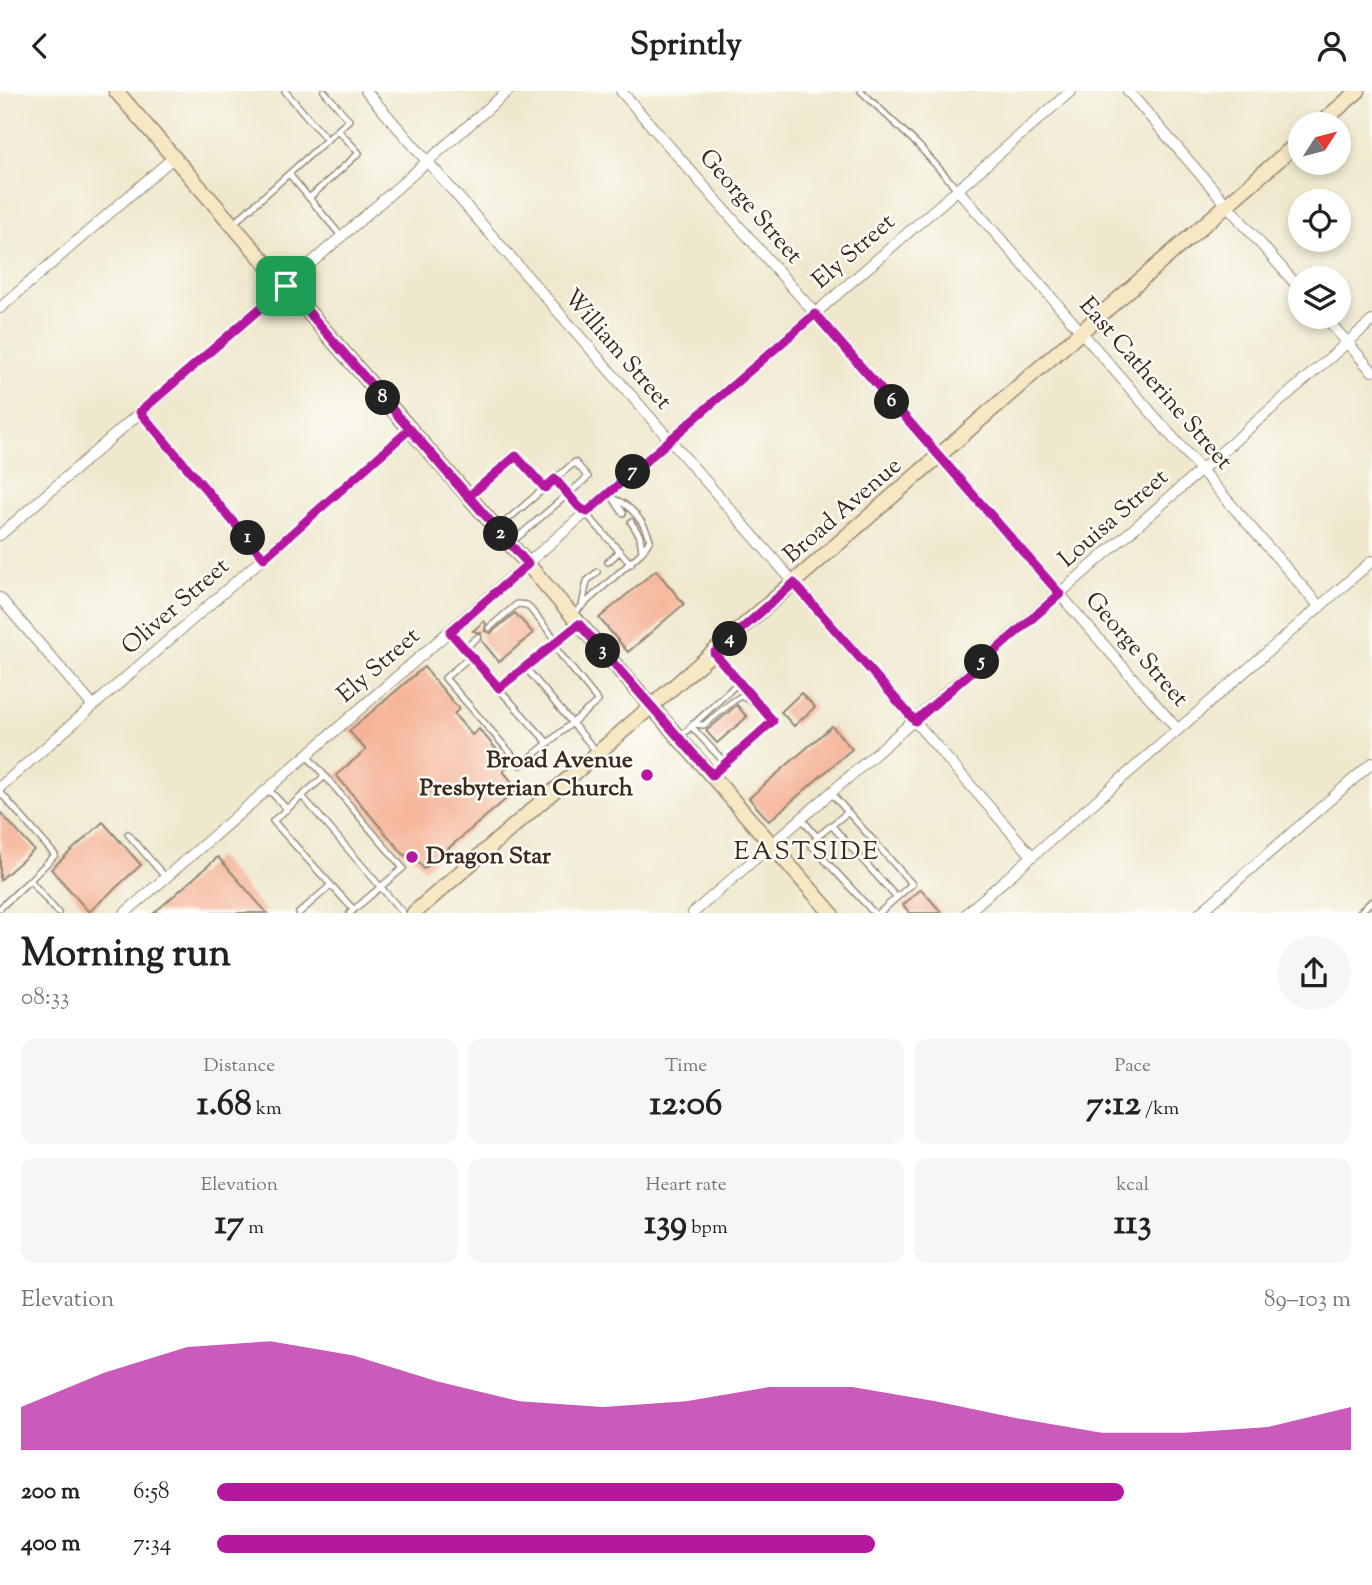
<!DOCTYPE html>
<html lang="en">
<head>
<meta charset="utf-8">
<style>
	body { margin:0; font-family:"Sorts Mill Goudy",serif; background:#f6f6f6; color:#222; height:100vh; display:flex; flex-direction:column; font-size:26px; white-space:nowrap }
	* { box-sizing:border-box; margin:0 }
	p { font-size:23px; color:#767676 }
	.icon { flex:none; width:38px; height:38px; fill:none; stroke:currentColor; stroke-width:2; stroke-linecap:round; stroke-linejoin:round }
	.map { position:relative; height:822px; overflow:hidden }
	.sheet { display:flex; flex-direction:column; background:#fff; flex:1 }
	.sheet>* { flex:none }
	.needle { width:46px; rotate:54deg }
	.tools { position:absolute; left:1288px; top:21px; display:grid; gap:14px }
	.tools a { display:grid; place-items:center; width:63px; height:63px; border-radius:50%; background:#fff; box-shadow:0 4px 10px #0003; font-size:35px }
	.pin { position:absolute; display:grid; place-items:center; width:60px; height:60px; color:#fff; margin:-30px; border-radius:14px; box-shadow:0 4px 10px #0006 }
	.km { position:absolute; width:35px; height:35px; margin:-18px; border-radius:50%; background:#222; color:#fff; font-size:19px; line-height:35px; text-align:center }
	.round { display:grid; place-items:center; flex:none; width:74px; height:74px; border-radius:37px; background:#f6f6f6 }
	.headline { display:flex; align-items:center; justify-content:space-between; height:119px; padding:0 21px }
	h1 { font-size:38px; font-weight:800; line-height:52px }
	.stats { display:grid; grid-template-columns:repeat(3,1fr); gap:10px; height:119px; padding:7px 21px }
	.stats div { display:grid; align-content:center; border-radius:14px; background:#f6f6f6; text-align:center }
	.stats b { font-size:35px; font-weight:800 }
	.stats small { font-size:19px; font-weight:400 }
	.stats p { font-size:19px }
	.chart { height:196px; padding:14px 21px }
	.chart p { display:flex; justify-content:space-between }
	.chart svg { width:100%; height:126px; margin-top:7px; fill:#b5179e; opacity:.7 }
	ul { padding:0 21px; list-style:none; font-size:23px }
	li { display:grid; grid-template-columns:112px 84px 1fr; align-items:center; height:52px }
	li i { height:18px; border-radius:9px; background:#b5179e }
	header { display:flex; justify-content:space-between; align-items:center; height:91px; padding:0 21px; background:#fff; font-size:32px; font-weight:800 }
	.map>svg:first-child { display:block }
</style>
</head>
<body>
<header><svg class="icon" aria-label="back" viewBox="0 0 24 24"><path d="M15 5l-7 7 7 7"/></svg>Sprintly<svg class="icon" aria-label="person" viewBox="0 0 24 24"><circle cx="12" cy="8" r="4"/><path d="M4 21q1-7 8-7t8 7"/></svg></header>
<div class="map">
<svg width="1372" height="822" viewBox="0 0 1372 822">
	<rect width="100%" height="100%" fill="#fdfcf7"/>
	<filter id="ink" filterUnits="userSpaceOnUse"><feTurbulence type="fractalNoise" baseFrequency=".0143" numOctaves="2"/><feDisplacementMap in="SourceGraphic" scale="14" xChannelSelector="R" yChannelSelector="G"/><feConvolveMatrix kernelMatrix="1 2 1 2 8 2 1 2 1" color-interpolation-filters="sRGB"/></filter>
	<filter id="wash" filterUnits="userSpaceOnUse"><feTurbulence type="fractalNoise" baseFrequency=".00686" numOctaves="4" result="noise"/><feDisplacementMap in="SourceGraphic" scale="28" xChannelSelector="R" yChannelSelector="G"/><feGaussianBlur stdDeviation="1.57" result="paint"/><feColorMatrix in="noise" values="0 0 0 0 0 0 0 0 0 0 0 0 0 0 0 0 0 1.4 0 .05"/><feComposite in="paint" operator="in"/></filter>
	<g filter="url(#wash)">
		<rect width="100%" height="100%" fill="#efe8cd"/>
		<g id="blocks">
			<!-- building -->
			<path fill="#f5b295" d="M656 479 684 513 628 561 599 527Z
				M515 522 533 542 499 571 482 550 481 542 473 540 484 530 486 533 485 540 491 542Z
				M424 576 459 618 454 623 472 644 479 638 510 674 503 680 518 698 424 778 410 761 405 765 336 684 366 659 349 640Z
				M801 602 815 616 794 635 781 621Z
				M737 614 747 626 717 652 706 640Z
				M832 635 852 658 769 730 749 707Z
				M0 721 34 759 0 789Z
				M103 731 141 774 89 821 51 778Z
				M218 766 267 822H154Z
				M921 798 942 822H910L903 814Z"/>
		</g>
	</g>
	<g filter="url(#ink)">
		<use href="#blocks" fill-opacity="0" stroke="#958976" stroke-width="2"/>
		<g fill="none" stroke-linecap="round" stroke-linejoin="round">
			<defs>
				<path id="lane" d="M285 0 327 49
					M861 0 918 54 958 99
					M289 83 342 146
					M309 107 359 62 338 39
					M234 132 349 29 324 0
					M471 404 516 365 545 397
					M613 407 623 422
					M614 408C631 414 645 432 650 449L642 461
					M498 437 555 388 631 473
					M512 451 588 386 575 371 555 388
					M608 471 620 460
					M582 515 587 490 597 481
					M572 524 642 461 640 445 631 431
					M489 537 517 513 527 514 557 550
					M450 541 499 598 577 535
					M464 558 478 546
					M471 565 445 587 521 674 548 652
					M525 576 572 632 598 610 553 554
					M499 598 548 652 572 632 597 661
					M693 633 704 634 732 611 741 605 752 610
					M691 635 725 672
					M680 646 739 591
					M307 665 325 685 302 705 403 822
					M712 684 773 630 714 562
					M325 685 403 777 350 822
					M268 698 287 718 273 730 331 794
					M0 701 55 764 30 789
					M831 702 912 793 879 822
					M287 718 302 705
					M848 721 817 746 811 754 874 822
					M802 728 817 746
					M832 735 896 806
					M128 743 166 787
					M0 817 30 789 58 822
					M299 822 331 794 354 819
					M1359 822 1372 810"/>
				<path id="street" d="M366 0 1032 765
					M621 0 1178 639
					M1128 0 1300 198
					M958 99 1320 516
					M0 217 174 66
					M1325 226 1372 280
					M140 321 264 467
					M0 444 508 0
					M0 507 93 615
					M0 696 410 339
					M125 822 1071 0
					M693 822 1372 230
					M967 822 1372 470
					M1200 822 1372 672"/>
				<path id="secondary" d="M116 0 831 822
					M1320 33 1358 0
					M414 822 1300 50"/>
			</defs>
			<!-- lane casing -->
			<use href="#lane" stroke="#958976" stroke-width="8"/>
			<!-- street casing -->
			<use href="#street" stroke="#958976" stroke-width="12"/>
			<!-- secondary casing -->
			<use href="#secondary" stroke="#958976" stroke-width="17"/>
			<!-- lane -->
			<use href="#lane" stroke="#fff" stroke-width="5"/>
			<!-- street -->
			<use href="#street" stroke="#fff" stroke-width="10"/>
			<!-- secondary -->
			<use href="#secondary" stroke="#f8e7c3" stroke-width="14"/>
		</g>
	</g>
	<g fill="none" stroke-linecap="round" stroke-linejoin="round" filter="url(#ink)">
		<defs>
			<path id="route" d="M286 195 140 321 264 467 410 338C449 383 488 428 528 473L450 541 499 597 579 533 712 684 773 630 714 562 794 492 915 630 1060 503 815 223 587 421 579 416 555 388 545 397 516 365 468 406 286 195"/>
		</defs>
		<!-- route casing -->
		<use href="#route" stroke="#fff" stroke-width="14"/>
		<!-- route -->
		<use href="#route" stroke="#b5179e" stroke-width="9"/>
	</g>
	<!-- markers -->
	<g fill="#b5179e" stroke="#fdfcf7" stroke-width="2.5">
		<circle cx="647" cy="684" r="7"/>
		<circle cx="412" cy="766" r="7"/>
	</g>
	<g text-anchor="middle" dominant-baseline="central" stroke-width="5" stroke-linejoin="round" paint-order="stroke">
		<!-- street labels -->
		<g font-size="24" fill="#3b2a1e" stroke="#fdfcf7">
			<text transform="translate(750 116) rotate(49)">George Street</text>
			<text transform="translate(854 161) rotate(-41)">Ely Street</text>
			<text transform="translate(617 259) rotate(49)">William Street</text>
			<text transform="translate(1155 293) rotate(49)">East Catherine Street</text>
			<text transform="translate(843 420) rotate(-41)">Broad Avenue</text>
			<text transform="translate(1114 428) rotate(-41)">Louisa Street</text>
			<text transform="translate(176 516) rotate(-41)">Oliver Street</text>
			<text transform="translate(1136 559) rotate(49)">George Street</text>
			<text transform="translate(379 575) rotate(-41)">Ely Street</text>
		</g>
		<!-- poi labels -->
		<g font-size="24" font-weight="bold" fill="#3b2a1e" stroke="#fdfcf7" text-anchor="end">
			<text x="633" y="670">Broad Avenue<tspan x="633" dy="28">Presbyterian Church</tspan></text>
			<text x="426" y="766" text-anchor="start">Dragon Star</text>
		</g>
		<!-- neighbourhood labels -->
		<g font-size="26" letter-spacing="2" fill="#3b2a1e" stroke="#fdfcf7">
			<text x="807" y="761">EASTSIDE</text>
		</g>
	</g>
</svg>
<div class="tools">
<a><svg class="needle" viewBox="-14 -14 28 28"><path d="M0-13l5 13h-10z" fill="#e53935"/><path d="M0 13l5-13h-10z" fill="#767676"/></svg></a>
<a><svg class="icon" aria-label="locate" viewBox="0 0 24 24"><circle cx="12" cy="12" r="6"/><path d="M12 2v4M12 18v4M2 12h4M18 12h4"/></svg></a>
<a><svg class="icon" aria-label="layers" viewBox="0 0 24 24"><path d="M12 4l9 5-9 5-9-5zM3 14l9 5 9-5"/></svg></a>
</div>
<div class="pin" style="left:286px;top:195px;background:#1e9e55"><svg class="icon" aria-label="arrive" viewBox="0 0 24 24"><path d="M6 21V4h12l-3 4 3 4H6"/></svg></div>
<b class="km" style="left:248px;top:447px">1</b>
<b class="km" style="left:501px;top:443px">2</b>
<b class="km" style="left:603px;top:560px">3</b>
<b class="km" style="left:730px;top:548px">4</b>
<b class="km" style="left:982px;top:571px">5</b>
<b class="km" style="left:892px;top:311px">6</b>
<b class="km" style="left:633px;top:381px">7</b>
<b class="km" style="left:383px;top:307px">8</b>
</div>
<section class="sheet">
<div class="headline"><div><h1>Morning run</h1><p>08:33</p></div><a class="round"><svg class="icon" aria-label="share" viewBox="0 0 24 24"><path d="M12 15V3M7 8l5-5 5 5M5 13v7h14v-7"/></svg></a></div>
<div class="stats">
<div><p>Distance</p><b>1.68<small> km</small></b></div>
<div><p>Time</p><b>12:06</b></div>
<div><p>Pace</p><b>7:12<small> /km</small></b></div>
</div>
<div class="stats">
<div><p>Elevation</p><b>17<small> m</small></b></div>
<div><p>Heart rate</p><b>139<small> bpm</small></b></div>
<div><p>kcal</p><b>113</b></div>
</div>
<div class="chart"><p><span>Elevation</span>89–103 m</p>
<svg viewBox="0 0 160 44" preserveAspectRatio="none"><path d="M0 44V29L10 17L20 8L30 6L40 11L50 20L60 27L70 29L80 27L90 22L100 22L110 27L120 33L130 38L140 38L150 36L160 29V44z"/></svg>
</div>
<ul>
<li><b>200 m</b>6:58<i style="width:80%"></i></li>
<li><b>400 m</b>7:34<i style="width:58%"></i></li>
</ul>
</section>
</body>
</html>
